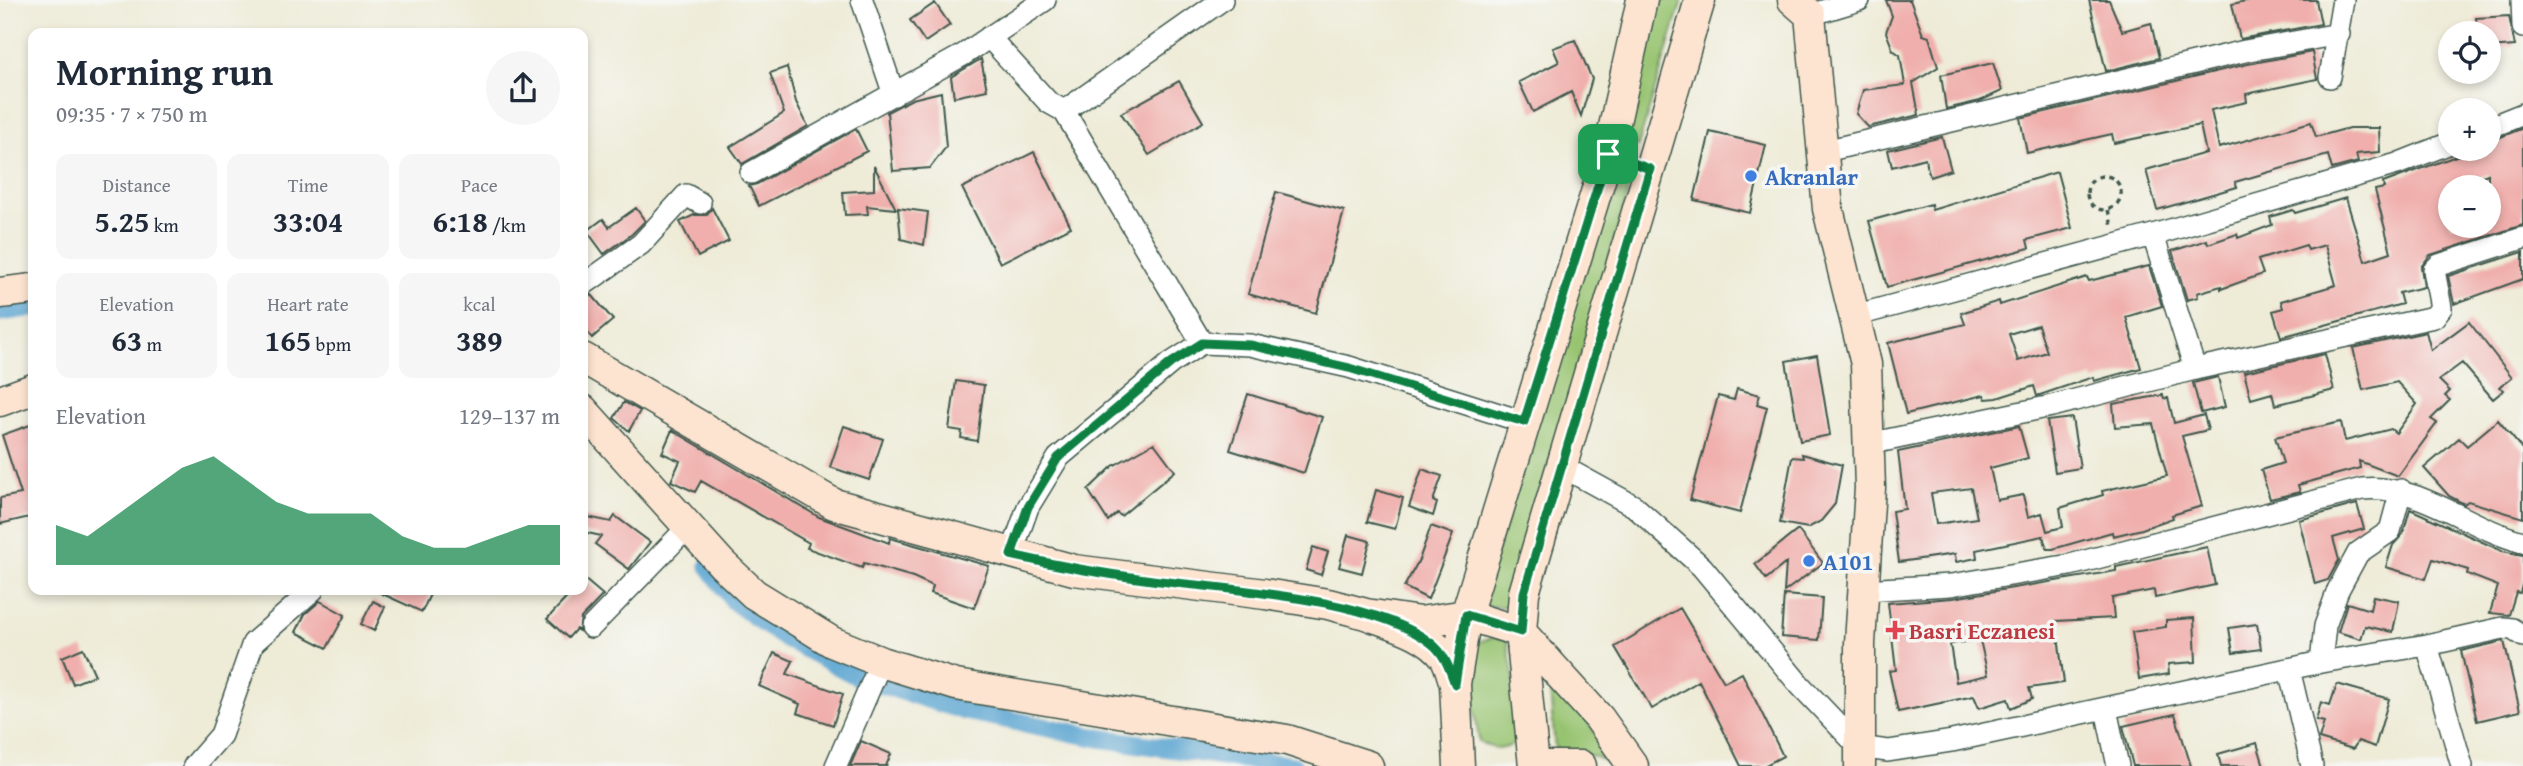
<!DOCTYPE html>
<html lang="en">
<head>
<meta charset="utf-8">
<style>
	body { margin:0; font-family:"Gentium Book Plus",serif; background:#f6f6f7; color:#1f2937; height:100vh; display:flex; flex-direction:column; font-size:26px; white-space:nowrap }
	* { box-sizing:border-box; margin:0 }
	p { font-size:23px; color:#747a83 }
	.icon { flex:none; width:38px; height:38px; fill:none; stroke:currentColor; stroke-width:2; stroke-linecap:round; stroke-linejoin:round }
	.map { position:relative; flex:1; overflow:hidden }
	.drawer { position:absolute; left:28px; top:28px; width:560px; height:567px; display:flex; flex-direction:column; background:#fff; border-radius:14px; box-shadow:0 4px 10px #0003 }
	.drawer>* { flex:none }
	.buttons { position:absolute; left:2438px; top:21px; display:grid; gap:14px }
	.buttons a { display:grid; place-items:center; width:63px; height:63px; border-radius:50%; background:#fff; box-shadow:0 4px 10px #0003; font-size:35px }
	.pin { position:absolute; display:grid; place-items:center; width:60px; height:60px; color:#fff; margin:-30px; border-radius:14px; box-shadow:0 4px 10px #0006 }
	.round { display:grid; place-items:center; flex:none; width:74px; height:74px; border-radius:37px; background:#f6f6f7 }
	.headline { display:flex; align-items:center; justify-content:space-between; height:119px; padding:0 28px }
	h1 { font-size:38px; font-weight:600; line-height:52px }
	.stats { display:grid; grid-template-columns:repeat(3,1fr); gap:10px; height:119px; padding:7px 28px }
	.stats div { display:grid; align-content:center; border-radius:14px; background:#f6f6f7; text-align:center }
	.stats b { font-size:30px; font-weight:600 }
	.stats small { font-size:19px; font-weight:400 }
	.stats p { font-size:19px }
	.chart { height:196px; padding:14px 28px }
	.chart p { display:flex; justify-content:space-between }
	.chart svg { width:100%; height:126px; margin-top:7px; fill:#0b8043; opacity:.7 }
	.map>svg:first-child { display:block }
</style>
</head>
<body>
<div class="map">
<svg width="2523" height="766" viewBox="0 0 2523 766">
	<rect width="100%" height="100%" fill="#f6f6f2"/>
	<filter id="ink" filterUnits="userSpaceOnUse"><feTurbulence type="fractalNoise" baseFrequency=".0143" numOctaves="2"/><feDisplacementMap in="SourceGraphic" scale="14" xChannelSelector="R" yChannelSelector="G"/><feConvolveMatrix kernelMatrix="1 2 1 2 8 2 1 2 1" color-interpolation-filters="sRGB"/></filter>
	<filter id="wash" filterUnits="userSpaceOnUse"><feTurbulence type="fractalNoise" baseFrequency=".00686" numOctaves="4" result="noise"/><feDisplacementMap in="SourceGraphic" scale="28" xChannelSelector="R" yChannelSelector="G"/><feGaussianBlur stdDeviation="1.57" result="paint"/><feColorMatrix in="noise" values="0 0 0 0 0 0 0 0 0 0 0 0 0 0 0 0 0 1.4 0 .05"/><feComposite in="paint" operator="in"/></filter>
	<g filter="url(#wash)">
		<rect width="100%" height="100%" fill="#eeebd7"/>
		<!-- green -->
		<path fill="#98c471" stroke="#5c8052" stroke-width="2" d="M1649 0H1682L1638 146 1625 141Z
			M1624 173 1630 174 1632 178 1508 607 1480 606 1610 179Z
			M1493 637 1507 640 1524 736C1509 750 1497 753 1479 741L1467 656 1473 644Z
			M1549 678 1577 705 1617 766 1596 757 1555 749Z"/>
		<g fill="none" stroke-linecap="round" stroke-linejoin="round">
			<!-- canal -->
			<path stroke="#5aa4d1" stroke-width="19" d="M0 312 33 307
				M709 566 734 601 780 635 861 678 965 711 1099 738 1293 766"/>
		</g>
		<g id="blocks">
			<!-- building -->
			<path fill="#f0afac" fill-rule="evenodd" d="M1886 0H1910L1923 35 1929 37 1938 67 1913 83 1919 115 1868 127 1856 114 1863 90 1905 85 1900 55 1893 50 1886 32 1892 16Z
				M2089 0H2109L2122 31 2151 23 2159 58 2106 71Z
				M2250 0H2316L2321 24 2240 39 2232 4Z
				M935 3 950 25 925 42 910 20Z
				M2509 16 2515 46 2488 48V33H2477L2476 18Z
				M1575 40 1592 79 1581 116 1571 92 1533 112 1519 82 1559 62 1553 48Z
				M2312 52 2317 79 2246 94 2247 102 2211 110 2219 148 2311 122 2316 137 2349 128H2379L2380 152 2356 154 2358 162 2332 169 2328 155 2235 182 2237 187 2157 210 2146 170 2206 153 2200 125 2114 143 2112 134 2027 153 2020 118 2248 64Z
				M981 59 987 90 954 97 951 77Z
				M1993 63 2002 91 1980 101 1946 109 1941 75Z
				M787 67 796 102 808 126 742 164 730 147 784 113 770 73Z
				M1179 81 1203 122 1149 155 1121 113Z
				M941 92 946 147 930 168 893 171 887 112 912 99Z
				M2523 128V225L2430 255 2421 267 2424 287 2399 293 2402 304 2281 337 2273 311 2283 308 2281 301 2336 285 2325 245 2308 250 2306 245 2258 260 2263 274 2221 289V286L2197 293 2198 297 2187 300 2172 251 2207 240 2208 244 2237 234 2238 238 2272 225 2270 217 2293 210 2295 213 2346 198 2365 261 2391 252 2375 190 2384 188 2383 183 2475 149H2488V142ZM2488 174V226H2450V187Z
				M856 129 867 151 759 206 749 186 757 184Z
				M1710 132 1766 145 1750 213 1694 200Z
				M1942 137 1951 170 1930 177 1925 158 1892 167 1888 150Z
				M1034 152 1071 227 1000 263 962 188Z
				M874 166 896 209 867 206 868 214 845 215 843 192 874 190Z
				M2057 172 2072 228 2027 240 2029 248 1887 287 1869 221 1931 204 1932 210Z
				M1276 192 1344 211 1316 313 1248 294Z
				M636 208 645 221 632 234 604 254 587 231 603 219 609 227Z
				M712 208 729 241 698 257 680 222 694 215H706Z
				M898 208 928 212 924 245 901 239Z
				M2523 252V279L2454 304 2448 276Z
				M2149 266 2162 306 2126 317 2141 368 2094 381 2093 377 2037 396 2034 386 1997 398 1986 399 1984 395 1906 414 1888 343 1965 324 1961 313 1999 301 2000 305 2087 277 2089 281ZM2038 325 2047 352 2018 361 2009 334Z
				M592 295 613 320 592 338 583 327V298Z
				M2469 322 2512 377 2500 387 2504 390 2493 399 2462 363 2439 380 2450 391 2445 396 2450 400 2431 419 2437 423 2398 476 2359 461 2360 468 2298 485 2300 492 2270 499 2261 470 2283 463 2275 437 2341 422 2345 441 2391 429 2396 433 2417 404 2397 382 2363 390 2353 348 2426 332 2431 350Z
				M2325 354 2334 390 2275 405 2272 393 2251 399 2244 372Z
				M1817 355 1830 435 1800 441 1786 361Z
				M2218 377 2225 407 2201 413 2193 383Z
				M956 381 984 385 977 441 961 438 962 431 949 429Z
				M1737 389 1760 395 1757 404 1767 407 1740 513 1690 500 1718 396 1734 400Z
				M1248 394 1322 417 1304 473 1230 450Z
				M2163 395 2164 399 2168 398 2174 423 2204 415 2208 430 2182 436 2202 506 2172 515 2173 518 2142 529 2113 536 2112 532 2053 549H2047L2043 536 1976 550 1977 558 1956 562 1955 554 1899 562 1892 511 1905 509 1898 452 2019 426 2028 458 1990 468 1997 500 2023 495 2028 517 2042 513 2047 531 2063 527 2060 508 2103 495 2102 491 2167 476 2153 424 2115 427 2113 404ZM1971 488 1977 518 1936 524 1931 493Z
				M624 402 640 411 629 431 614 418Z
				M2072 418 2080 468 2055 472 2047 421Z
				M2498 420 2523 450V518L2468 501 2464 504 2449 496 2424 468 2459 438 2467 446Z
				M33 424V522L29 517 0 524V498L21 494 2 435Z
				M844 426 883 439 869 480 830 467Z
				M672 430 819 517 889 543 890 538 989 566 974 608 931 593 933 586 913 577 864 563 862 568 807 548 809 543 701 481 695 492 671 481 680 461 662 453Z
				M1154 443 1175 471 1121 516 1117 513 1108 521 1088 490 1113 466Z
				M1802 454 1842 465 1835 504 1821 521 1808 528 1780 523 1792 457 1803 458Z
				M1422 469 1442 476 1433 501 1437 503 1433 516 1409 507Z
				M1376 490 1403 498 1395 529 1367 522Z
				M2357 504 2364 529 2333 538 2339 560 2328 580 2315 584 2299 520Z
				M2410 509 2502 551 2523 555V581L2520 593 2516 592 2509 615 2490 613 2498 586 2467 574 2468 570 2433 559 2426 579 2386 567 2393 545 2403 534Z
				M583 516 611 522 615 516 650 542 629 569 595 544 601 536 583 532Z
				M1431 526 1453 534 1428 599 1404 587 1419 560Z
				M1798 530 1823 563 1784 592 1786 563 1766 579 1755 564Z
				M1348 535 1370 541 1362 573 1339 567Z
				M1313 547 1328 552 1321 575 1306 570Z
				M2207 547 2215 585 2155 598 2154 590 2112 598 2114 618 2056 621 2064 683 2029 688 2032 699 2011 708 2008 699 1979 708 1974 696 1898 712 1889 671 1896 670 1888 603 1953 598 2116 571V567ZM1980 640 1988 675 1956 682 1950 644Z
				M583 578 603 595 581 618 579 631 576 629 568 638 547 619 574 590H583Z
				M374 590H432L422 612Z
				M1784 595 1822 598 1819 640 1781 637Z
				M2373 596 2399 601 2393 632 2365 626 2361 639 2338 632 2347 603 2370 610Z
				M320 601 345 615 327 648 296 632 305 614Z
				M373 601 385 607 374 631 361 624Z
				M1680 608 1724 682 1742 673 1783 756 1764 766H1741L1699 681 1652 709 1615 647Z
				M2194 618 2196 662 2168 664 2169 674 2139 679 2132 632 2166 627V620Z
				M2257 624 2261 649 2233 653 2229 628Z
				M2504 641 2520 711 2477 721 2461 651Z
				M83 648 95 675 73 684 62 657Z
				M774 653 793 661 787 674 843 694 833 725 797 713 800 704 759 686Z
				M2337 684 2389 699 2375 747 2358 741 2353 749 2319 739 2324 722 2316 720 2321 702 2330 705Z
				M2175 714 2191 766H2133L2123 726Z
				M861 741 891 754 886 766H850Z
				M2257 743 2264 766H2221L2218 754Z"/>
		</g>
	</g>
	<g filter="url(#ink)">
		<use href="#blocks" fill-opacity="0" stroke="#3e574c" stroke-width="2"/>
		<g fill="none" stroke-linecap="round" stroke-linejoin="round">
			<defs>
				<path id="street" d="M862 0 894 95
					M2522 0 2523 27
					M1810 15 1859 0
					M989 37 1048 102 1064 111 1202 343
					M2330 77 2343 0
					M1064 111 1222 0
					M2488 128 2523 114
					M1821 152 2245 51 2339 34
					M751 173 963 55 1045 0
					M2153 235 2195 369
					M583 285 641 244 686 195 700 203
					M1854 316 2153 235 2397 164 2450 143
					M1868 444 2052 406 2195 369 2434 317 2441 308 2434 270 2439 265 2523 238
					M1563 467 1634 506 1702 567 1799 684 1859 747 1888 751 1952 741 2321 662 2427 645 2503 628 2512 629 2523 636
					M1011 555 1028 507 1058 458 1171 363 1202 343 1250 345 1349 367 1524 422
					M1863 590 1951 585 2070 565 2362 489C2419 483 2468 528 2523 542
					M591 627 688 527
					M2427 645 2462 766
					M2321 662 2325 626 2338 590 2358 553 2390 531 2401 490
					M2289 669 2312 766
					M2106 709 2118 766
					M194 766 221 735 253 643 313 590
					M836 766 881 662"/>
				<path id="secondary" d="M1793 0 1810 15 1828 209 1866 364 1870 488 1860 643V766
					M0 293 33 289
					M583 358 834 504 1074 570 1265 594 1328 604 1366 614
					M0 401 33 389
					M583 410 722 564 754 594 832 642 881 662 956 685 1287 740 1368 766
					M1455 684C1452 676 1450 665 1445 657 1428 633 1392 624 1366 614L1420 622 1466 615 1521 632 1599 718 1633 766
					M1459 766 1455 684 1466 615 1608 154 1642 0
					M1534 766 1521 632 1524 593 1700 0
					M1549 766H1581"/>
			</defs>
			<!-- street casing -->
			<use href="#street" stroke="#3e574c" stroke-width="24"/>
			<!-- secondary casing -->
			<use href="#secondary" stroke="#3e574c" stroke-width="33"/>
			<!-- path -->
			<path stroke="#3e574c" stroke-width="3.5" stroke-dasharray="5 5" stroke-linecap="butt" d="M2087 193a17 17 0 1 1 34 0a17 17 0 1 1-34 0Z
				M2108 210 2112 226"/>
			<!-- street -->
			<use href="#street" stroke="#fff" stroke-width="21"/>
			<!-- secondary -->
			<use href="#secondary" stroke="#fde4d1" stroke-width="30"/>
		</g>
	</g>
	<g fill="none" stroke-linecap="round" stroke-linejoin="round" filter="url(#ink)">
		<defs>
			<path id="route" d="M1608 154 1650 169 1524 593 1521 632 1466 615 1455 684C1449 668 1445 654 1431 643 1372 597 1227 590 1152 580 1104 574 1058 566 1011 555L1028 507 1058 458 1171 363 1202 343 1250 345 1349 368 1524 422Z"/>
		</defs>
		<!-- route casing -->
		<use href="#route" stroke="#fff" stroke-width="14"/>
		<!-- route -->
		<use href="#route" stroke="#0b8043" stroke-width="9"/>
	</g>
	<!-- markers -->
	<g fill="#3f7fe0" stroke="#f6f6f2" stroke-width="2.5">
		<circle cx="1751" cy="176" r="7"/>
		<circle cx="1809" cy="561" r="7"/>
	</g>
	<path fill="#e0444e" stroke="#f6f6f2" stroke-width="2.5" d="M1891.5 619.5h7v7h7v7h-7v7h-7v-7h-7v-7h7z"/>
	<g text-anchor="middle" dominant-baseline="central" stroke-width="7" stroke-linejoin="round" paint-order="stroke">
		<!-- shop labels -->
		<g font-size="23" font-weight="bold" fill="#366cbe" stroke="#f6f6f2" text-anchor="start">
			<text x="1765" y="176">Akranlar</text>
			<text x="1823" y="561">A101</text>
		</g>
		<!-- health labels -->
		<g font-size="23" font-weight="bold" fill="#be3a42" stroke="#f6f6f2" text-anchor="start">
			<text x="1909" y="630">Basri Eczanesi</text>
		</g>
	</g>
</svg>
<div class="buttons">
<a><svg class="icon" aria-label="locate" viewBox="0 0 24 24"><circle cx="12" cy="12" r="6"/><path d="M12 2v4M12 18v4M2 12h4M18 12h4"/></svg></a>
<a>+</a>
<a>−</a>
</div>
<div class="pin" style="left:1608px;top:154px;background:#1e9e55"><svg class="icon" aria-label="arrive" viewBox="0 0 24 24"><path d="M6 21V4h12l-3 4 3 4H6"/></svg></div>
<section class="drawer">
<div class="headline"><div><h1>Morning run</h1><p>09:35 · 7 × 750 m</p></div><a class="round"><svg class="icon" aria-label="share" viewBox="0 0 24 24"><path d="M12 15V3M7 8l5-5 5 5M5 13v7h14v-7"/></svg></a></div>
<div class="stats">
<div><p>Distance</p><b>5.25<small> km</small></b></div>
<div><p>Time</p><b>33:04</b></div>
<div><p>Pace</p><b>6:18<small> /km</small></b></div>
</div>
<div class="stats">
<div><p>Elevation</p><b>63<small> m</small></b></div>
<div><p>Heart rate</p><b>165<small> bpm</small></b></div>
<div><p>kcal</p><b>389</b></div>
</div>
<div class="chart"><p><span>Elevation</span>129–137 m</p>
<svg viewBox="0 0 160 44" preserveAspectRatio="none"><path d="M0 44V30L10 34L20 26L30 18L40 10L50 6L60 14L70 22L80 26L90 26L100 26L110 34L120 38L130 38L140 34L150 30L160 30V44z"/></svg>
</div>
</section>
</div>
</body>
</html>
